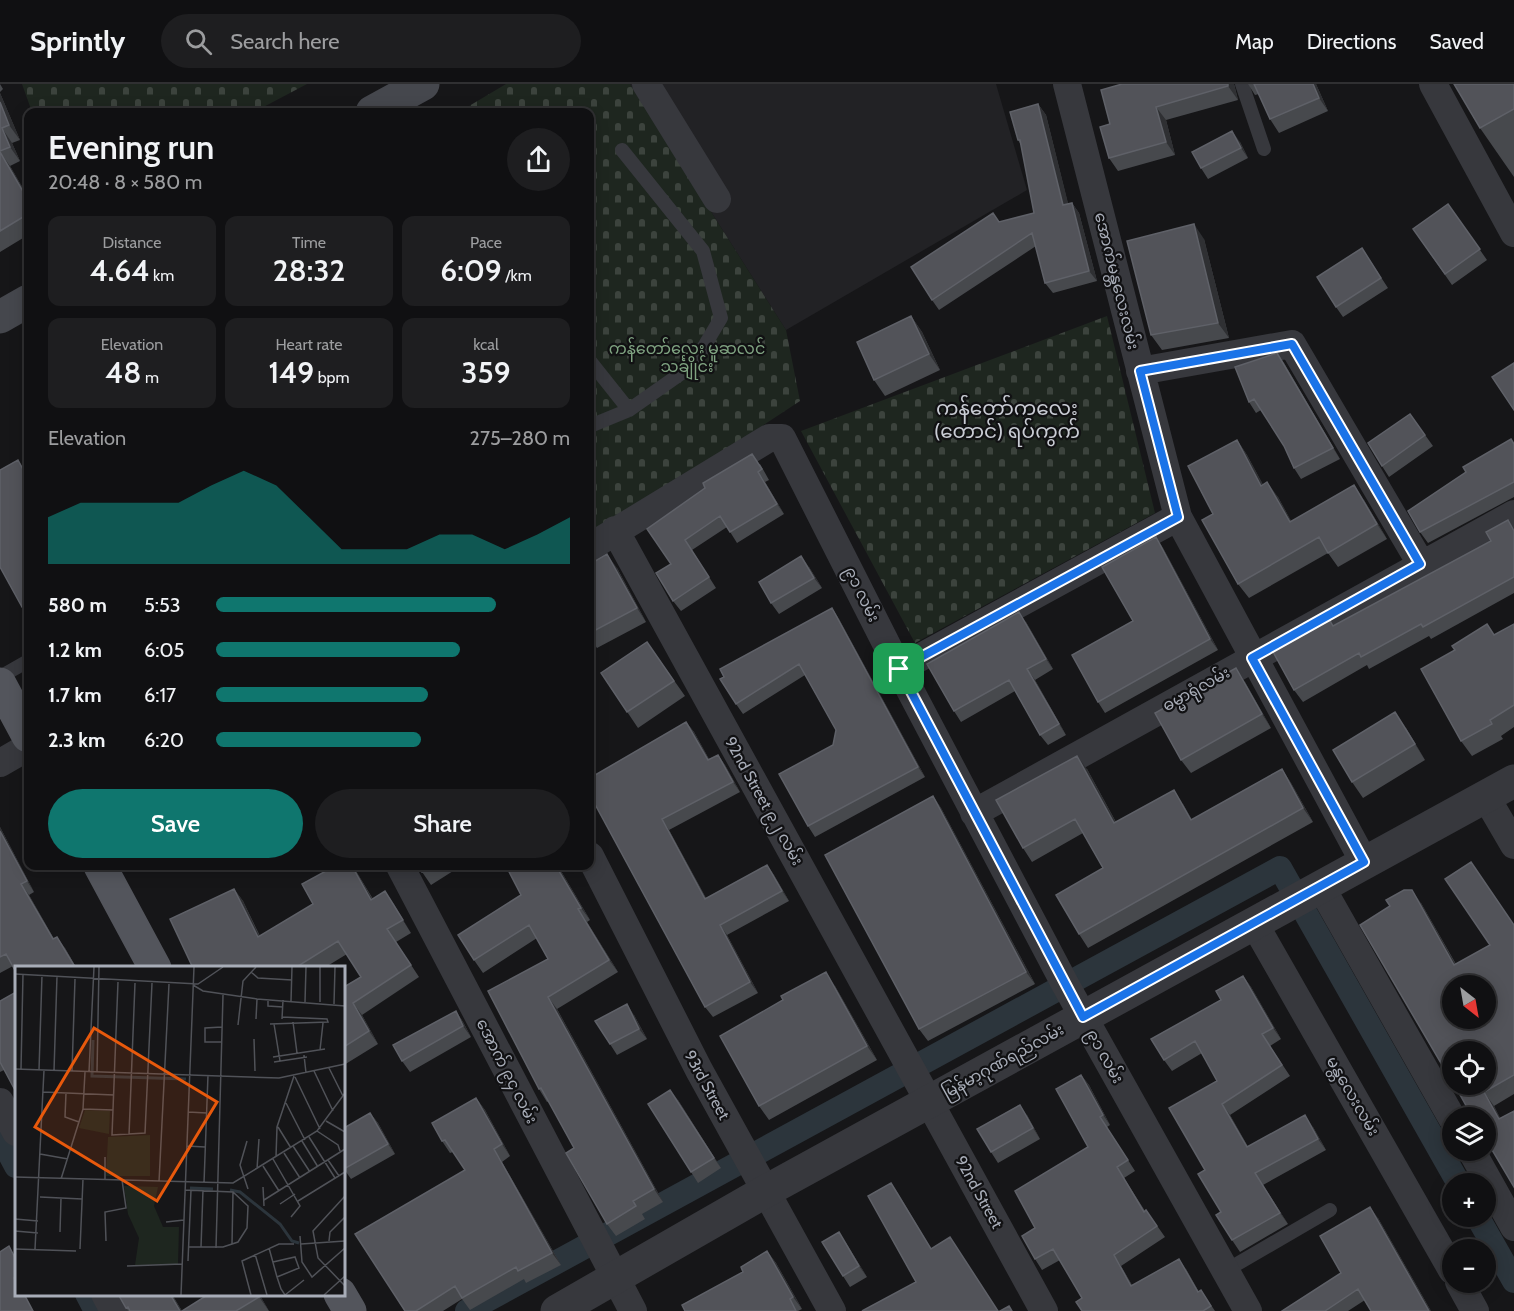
<!DOCTYPE html>
<html lang="en">
<head>
<meta charset="utf-8">
<style>
	body { margin:0; font-family:Cabin,"Noto Sans Myanmar",sans-serif; background:#1e1e20; color:#f1f3f6; height:100vh; display:flex; flex-direction:column; font-size:22px; white-space:nowrap }
	* { box-sizing:border-box; margin:0 }
	p { font-size:20px; color:#9c9d9f }
	.icon { flex:none; width:33px; height:33px; fill:none; stroke:currentColor; stroke-width:2; stroke-linecap:round; stroke-linejoin:round }
	.map { position:relative; flex:1; overflow:hidden }
	.sheet { position:absolute; left:24px; top:24px; width:570px; height:762px; display:flex; flex-direction:column; background:#101012; border-radius:12px; box-shadow:0 3px 15px #0003,0 0 0 2px #303032 }
	.sheet>* { flex:none }
	.needle { width:39px; rotate:149deg }
	.buttons { position:absolute; left:1442px; top:891px; display:grid; gap:12px }
	.buttons a { display:grid; place-items:center; width:54px; height:54px; border-radius:50%; background:#101012; box-shadow:0 3px 15px #0003,0 0 0 2px #303032; font-size:30px }
	.pin { position:absolute; display:grid; place-items:center; width:51px; height:51px; color:#fff; margin:-26px; border-radius:12px; box-shadow:0 3px 9px #0006 }
	.round { display:grid; place-items:center; flex:none; width:63px; height:63px; border-radius:32px; background:#1e1e20 }
	.headline { display:flex; align-items:center; justify-content:space-between; height:102px; padding:0 24px }
	h1 { font-size:33px; font-weight:600; line-height:45px }
	.figures { display:grid; grid-template-columns:repeat(3,1fr); gap:9px; height:102px; padding:6px 24px }
	.figures div { display:grid; align-content:center; border-radius:12px; background:#1e1e20; text-align:center }
	.figures b { font-size:30px; font-weight:600 }
	.figures small { font-size:16px; font-weight:400 }
	.figures p { font-size:16px }
	.chart { height:168px; padding:12px 24px }
	.chart p { display:flex; justify-content:space-between }
	.chart svg { width:100%; height:108px; margin-top:6px; fill:#0f766e; opacity:.7 }
	.button { display:flex; gap:12px; margin-top:auto; padding:12px 24px }
	.button a { flex:1; height:69px; border-radius:36px; background:#0f766e; color:#fff; font-size:24px; font-weight:600; line-height:69px; text-align:center }
	.button a+a { background:#1e1e20; color:#f1f3f6 }
	ul { padding:0 24px; list-style:none; font-size:20px }
	li { display:grid; grid-template-columns:96px 72px 1fr; align-items:center; height:45px }
	li i { height:15px; border-radius:8px; background:#0f766e }
	header { display:flex; align-items:center; gap:36px; box-sizing:border-box; height:84px; padding:0 30px; background:#101012; border-bottom:2px solid #303032 }
	header strong { font-size:28px }
	nav { display:flex; gap:33px; margin-inline-start:auto; font-size:21px }
	.search { width:420px; height:54px; background:#1e1e20; display:flex; align-items:center; gap:15px; box-sizing:border-box; padding:0 21px; border-radius:33px; color:#9c9d9f; font-size:22px }
	.map>svg:first-child { display:block }
</style>
</head>
<body>
<header>
<strong>Sprintly</strong>
<div class="search"><svg class="icon" aria-label="search" viewBox="0 0 24 24"><circle cx="10" cy="10" r="6"/><path d="M15 15l6 6"/></svg>Search here</div>
<nav><a>Map</a><a>Directions</a><a>Saved</a></nav>
</header>
<div class="map">
<svg width="1514" height="1227" viewBox="0 0 1514 1227">
	<defs>
		<pattern id="cemetery-stones" width="16" height="16" patternUnits="userSpaceOnUse" patternTransform="scale(1.5)"><rect width="16" height="16" fill="#1e261f"/><path d="M2 7V4a2 2 0 0 1 4 0v3zM10 15v-3a2 2 0 0 1 4 0v3z" fill="#3c433d"/></pattern>
	</defs>
	<rect width="100%" height="100%" fill="#161618"/>
	<!-- built -->
	<path fill="#222225" d="M630 0H996L1027 106 786 246Z"/>
	<!-- cemetery -->
	<path fill="url(#cemetery-stones)" d="M22 0H307L254 28H32Z
		M506 0H630L786 246 800 317 590 455V28H459Z
		M1107 232 1155 429 915 559 801 347Z"/>
	<g fill="none" stroke-linecap="round" stroke-linejoin="round">
		<!-- canal -->
		<path stroke="#2c353c" stroke-width="24" d="M0 1052 16 1082
			M1477 1132 1514 1197
			M87 1210 96 1227
			M467 1227 1280 784 1459 1100"/>
		<!-- service -->
		<path stroke="#37383d" stroke-width="14" d="M1242 0 1264 65
			M590 277 629 326
			M590 342 629 326 693 281 721 234 703 167 622 66
			M0 593 28 577
			M1225 1187 1330 1126"/>
		<!-- minor -->
		<path stroke="#37383d" stroke-width="28" d="M646 0 717 115
			M1067 0 1178 433 1364 778
			M1433 0 1514 149
			M1140 287 1292 260 1421 480
			M615 446 1044 1227
			M590 463 769 354H782L899 585 1065 900 1248 1227
			M899 585 1178 433
			M0 679 28 663
			M1486 713 1514 761
			M974 729 1514 430
			M590 772 699 986 832 1227
			M400 782 633 1227
			M1321 803 1452 1034
			M1254 839 1452 1186
			M0 1018 16 1048
			M1471 1066 1514 1143
			M1459 1198 1475 1227
			M105 1210 114 1227"/>
		<!-- tertiary -->
		<path stroke="#37383d" stroke-width="33" d="M557 1227 766 1107 1514 697"/>
		<!-- secondary -->
		<path stroke="#45474d" stroke-width="33" d="M372 28 423 0
			M0 233 28 217"/>
		<!-- primary -->
		<path stroke="#53555c" stroke-width="33" d="M0 600 28 652
			M100 782 155 884
			M340 1210 350 1227"/>
	</g>
	<!-- wall -->
	<path fill="#47494d" d="M0 0 3 5 0 8Z
		M1234 0 1238 16 1166 36 1175 71 1118 87 1109 74 1110 40 1101 6Z
		M1248 0H1316L1328 27 1279 49 1270 35 1259 10 1255 11Z
		M1514 0V93L1480 44Z
		M0 9 20 56 12 59 20 77 10 82 28 113V151L0 168Z
		M1038 20 1046 31 1068 120 1072 119 1079 129 1097 197 1053 209 1045 199 1036 162 939 226 932 216 999 138 1034 129 1021 61 1018 56Z
		M1240 58 1248 74 1208 95 1201 84Z
		M1448 120 1487 176 1452 201 1413 145Z
		M1204 155 1229 254 1162 266 1151 251Z
		M1362 164 1388 204 1343 233 1336 223Z
		M911 232 922 248 940 286 885 312 874 296Z
		M1277 269 1284 279 1340 375 1301 395 1294 384 1284 362 1261 326 1256 329 1249 318Z
		M1410 330 1433 362 1389 393 1382 382Z
		M1237 356 1247 371 1263 401 1278 413 1291 437 1364 416 1387 455 1338 483 1328 469 1249 514 1238 500 1213 430Z
		M1514 359V413L1428 459 1420 448Z
		M18 376 28 391V532L22 523Z
		M760 380 769 396 765 398 784 430 737 459 727 443 692 466 716 504 681 527 673 517 671 480 705 404Z
		M1514 445V509L1431 555 1429 552 1369 585 1367 581 1303 618 1294 606 1334 542Z
		M1156 453 1163 464 1218 566 1105 629 1098 618 1133 537Z
		M590 480 617 484 646 538 597 564 591 556 590 557Z
		M809 483 822 504 779 530 771 519Z
		M832 524 839 535 925 693 815 753 808 742 833 661 836 646 805 591 743 630 736 620Z
		M1026 538 1053 585 1035 596 1066 651 1048 661 1040 651 1015 607 961 638 954 627Z
		M1514 540V643L1501 652 1503 655 1472 672 1461 657 1494 551Z
		M647 558 685 612 638 644 601 589Z
		M1245 598 1271 644 1191 689 1181 676Z
		M686 638 694 648 709 675 718 671 725 681 740 708 669 746 706 814 767 781 774 791 789 817 727 851 758 909 713 933 705 923 590 711Z
		M1406 644 1425 676 1363 714 1352 698Z
		M1087 685 1116 738 1183 720 1192 736 1282 685 1291 699 1313 738 1088 864 1079 850 1103 784 1083 749 1032 778 1023 764Z
		M933 712 941 724 1035 900 928 957 919 945Z
		M0 743 34 808 29 811 54 855 65 864 76 883 79 884 13 882 0 889Z
		M418 782H461L431 801Z
		M506 782H564L566 784 561 787 590 836 587 838 618 888 557 925 663 1118 642 1130 645 1135 616 1152 607 1140 574 1064 549 1017 547 1018 539 1005 548 875 537 854 483 889 474 876 521 811Z
		M356 787 373 815 385 807 411 849 396 858 419 893 362 931 378 960 344 981V903L361 893 347 870 324 884H193L234 805 243 817 260 852 313 820Z
		M1421 819 1456 880 1490 861 1514 841V1010L1494 1022 1500 1034 1514 1103 1390 822Z
		M1243 892 1251 903 1281 955 1270 962 1290 992 1230 1031 1248 1063 1313 1043 1326 1066 1263 1101 1288 1140 1240 1168 1232 1156 1205 1086 1217 997 1202 969 1172 987 1164 976Z
		M835 902 877 976 769 1036 759 1022Z
		M0 917 4 986 0 988Z
		M456 927 463 938 471 953 410 988 402 977Z
		M634 931 647 955 617 971 610 960Z
		M1081 991 1089 1001 1110 1041 1107 1043 1135 1087 1124 1094 1145 1127 1146 1126 1165 1153 1121 1182 1132 1201 1186 1185 1199 1208 1201 1206 1215 1227H1082V1214L1060 1176 1042 1186 1035 1175V1144L1088 1063Z
		M476 1014 485 1026 510 1072 502 1078 561 1181 526 1199 524 1195 470 1226 462 1215 443 1227H405L465 1086 453 1068 450 1069 442 1057Z
		M678 1016 721 1084 698 1099 691 1088Z
		M370 1029 378 1039 395 1070 351 1095 344 1085Z
		M1027 1031 1040 1055 998 1079 991 1068Z
		M1378 1134 1431 1227H1371L1365 1216 1348 1227H1282L1341 1189Z
		M846 1159 867 1193 850 1203 843 1192Z
		M767 1167 776 1179 802 1225 798 1227H685L743 1188Z
		M118 1210H176L173 1212 182 1227 259 1210 269 1227H128Z"/>
	<!-- shaded-wall -->
	<path fill="#2f3033" d="M1228 0H1234L1238 16 1228 2Z
		M1313 0H1316L1328 27 1319 14Z
		M0 9 20 56 9 41 0 18Z
		M1038 20 1046 31 1071 131 1063 121Z
		M1156 23 1166 36 1175 71 1166 58Z
		M2 44 12 59 20 77 10 63Z
		M1232 47 1240 58 1248 74 1241 64Z
		M0 68 10 82 28 113V116Z
		M1072 119 1079 129 1097 197 1089 187Z
		M1194 140 1204 155 1229 254 1218 239Z
		M911 232 922 248 940 286 929 270Z
		M1277 269 1284 279 1340 375 1333 364Z
		M1237 356 1247 371 1272 417 1261 402Z
		M18 376 28 391V395Z
		M758 388 765 398 784 430 777 420Z
		M1267 398 1278 413 1300 453 1290 438Z
		M1354 401 1364 416 1387 455 1377 440Z
		M1156 453 1163 464 1218 566 1210 555Z
		M607 470 617 484 646 538 637 524Z
		M801 472 809 483 822 504 814 494Z
		M832 524 839 535 925 693 918 683Z
		M1019 528 1026 538 1053 585 1046 575Z
		M1236 584 1245 598 1271 644 1262 630Z
		M1027 585 1035 596 1066 651 1059 640Z
		M1395 628 1406 644 1425 676Z
		M686 638 694 648 715 686 708 676Z
		M718 671 725 681 740 708 733 698Z
		M1077 672 1087 685 1124 753 1114 739Z
		M1282 685 1291 699 1313 738 1303 724Z
		M1174 706 1183 720 1200 750 1191 736Z
		M933 712 941 724 1035 900 1026 888Z
		M662 735 669 746 712 826 705 815Z
		M0 743 34 808 27 797 0 747Z
		M767 781 774 791 789 817 782 807Z
		M352 782 356 787 380 828 371 816Z
		M556 782 561 787 590 836 581 824Z
		M21 800 29 811 61 867 53 855Z
		M234 805 243 817 266 866 258 853Z
		M1412 806 1421 819 1464 895 1454 881Z
		M385 807 394 820 411 849 403 836Z
		M578 825 587 838 618 888 609 876Z
		M720 841 727 851 758 909 750 898Z
		M57 853 65 864 76 884 75 883Z
		M826 888 835 902 877 976 867 962Z
		M1243 892 1251 903 1281 955 1273 944Z
		M548 913 557 925 663 1118 654 1105Z
		M353 919 362 931 378 960 369 947Z
		M627 920 634 931 647 955 639 945Z
		M456 927 463 938 471 953 463 942Z
		M1081 991 1089 1001 1110 1041 1103 1031Z
		M670 1006 678 1016 721 1084 714 1074Z
		M1484 1008 1494 1022 1508 1049 1499 1035Z
		M476 1014 485 1026 510 1072 502 1060Z
		M1222 1020 1230 1031 1255 1075 1247 1063Z
		M1020 1021 1027 1031 1040 1055 1033 1044Z
		M370 1029 378 1039 395 1070 388 1060Z
		M1305 1031 1313 1043 1326 1066 1318 1055Z
		M494 1065 502 1078 561 1181 552 1169Z
		M1117 1083 1124 1094 1151 1138 1144 1128Z
		M1255 1089 1263 1101 1288 1140 1280 1129Z
		M891 1099 898 1109 938 1176 931 1165Z
		M1370 1123 1378 1134 1431 1227H1429Z
		M839 1148 846 1159 867 1193 859 1182Z
		M767 1167 776 1179 802 1225 793 1213Z
		M1114 1171 1121 1182 1138 1212 1131 1202Z
		M1179 1175 1186 1185 1205 1219 1198 1208Z
		M170 1210H171L182 1227H180Z
		M257 1210H259L269 1227Z"/>
	<!-- building -->
	<path fill="#525359" stroke="#5f6168" stroke-width="1.5" fill-rule="evenodd" d="M1122 0H1228V2L1156 23 1166 58 1109 74 1100 43 1110 40 1101 6Z
		M1254 0H1313L1319 14 1270 35Z
		M1454 0H1514V25L1480 44Z
		M0 18 9 41 2 44 10 63 0 67Z
		M1038 20 1063 121 1072 119 1089 187 1045 199 1032 149 932 216 911 183 993 129 999 138 1034 129 1020 56H1018L1010 28Z
		M1232 47 1241 64 1201 84 1192 68Z
		M0 68 28 116V130L0 147Z
		M1448 120 1480 165 1445 190 1413 145Z
		M1194 140 1218 239 1151 251 1127 157Z
		M1362 164 1381 194 1336 223 1317 193Z
		M911 232 929 270 874 296 857 258Z
		M1277 269 1333 364 1294 384 1284 362 1254 315 1249 318 1235 283Z
		M1514 279V326L1492 293Z
		M1410 330 1425 351 1382 382 1368 359Z
		M1511 355 1514 360V398L1420 448 1408 427 1466 388 1463 383Z
		M1237 356 1261 402 1267 398 1290 438 1354 401 1377 440 1328 469 1319 453 1238 500 1202 436 1213 430 1188 382Z
		M752 370 762 385 758 388 777 420 730 448 720 432 685 456 709 493 673 517 656 489 671 480 647 445 705 404 703 399Z
		M18 376 28 395V519L22 523 0 483V386Z
		M1508 436 1514 447V493L1423 543 1421 540 1361 573 1359 569 1294 606 1272 566 1329 535 1333 542 1491 457 1486 448Z
		M1156 453 1210 555 1098 618 1072 571 1133 537 1102 483Z
		M607 470 637 524 590 549V480Z
		M801 472 814 494 771 519 759 498Z
		M832 524 918 683 808 742 779 690 833 661 836 646 799 580 736 620 720 595 724 593 720 585Z
		M1019 528 1046 575 1027 585 1059 640 1040 651 1009 596 954 627 927 580Z
		M1487 540 1494 551 1514 540V621L1490 636 1492 640 1461 657 1421 585 1455 566 1452 562Z
		M647 558 674 597 627 628 601 589Z
		M1236 584 1262 630 1181 676 1155 629Z
		M1395 628 1415 660 1352 698 1333 666Z
		M686 638 708 676 718 671 733 698 662 735 705 815 767 781 782 807 720 841 750 898 705 923 590 711V694Z
		M1077 672 1114 739 1174 706 1191 736 1282 685 1303 724 1079 850 1056 811 1103 784 1075 735 1023 764 996 716Z
		M933 712 1026 888 919 945 825 771Z
		M0 747 27 797 21 800 53 855 57 853 75 883 78 882 79 884H16V888L6 870 0 873Z
		M1471 778 1514 841V991L1484 1008 1499 1035 1514 1027V1103L1485 1054V1034H1473L1454 1000H1485V968H1452V998L1360 841 1390 822 1386 816 1404 806H1412L1454 881 1490 861 1445 795ZM1452 902H1485V934H1452Z
		M335 782H352L371 816 385 807 403 836 387 845 411 881 353 919 369 947 344 963V903L361 893 338 857 295 884H193L170 835 234 805 258 853 313 820 302 800Z
		M418 782H431L422 788Z
		M506 782H556L581 824 578 825 609 876 548 913 654 1105 633 1117 636 1122 607 1140 566 1069 574 1064 541 1004 539 1005 488 907 548 875 529 841 474 876 458 851 521 811Z
		M826 888 867 962 759 1022 720 952 783 916 781 912Z
		M1243 892 1273 944 1262 950 1282 981 1222 1020 1247 1063 1305 1031 1318 1055 1255 1089 1280 1129 1232 1156 1216 1131 1221 1128 1198 1090 1205 1086 1169 1024 1217 997 1195 957 1164 976 1151 955 1221 916 1216 907Z
		M16 908V1008L0 978V917Z
		M627 920 639 945 610 960 595 937Z
		M456 927 463 942 402 977 393 961Z
		M1081 991 1103 1031 1100 1033 1128 1076 1117 1083 1144 1128 1146 1126 1157 1142 1114 1171 1131 1202 1179 1175 1198 1208 1201 1206 1211 1222 1203 1227H1082L1076 1218 1082 1214 1053 1165 1035 1175 1022 1152 1035 1144 1015 1107 1088 1063 1056 1005Z
		M670 1006 714 1074 691 1088 648 1020Z
		M476 1014 502 1060 494 1065 552 1169 518 1187 516 1183 462 1214 455 1202 416 1227H405L355 1150 465 1086 445 1056 442 1057 432 1039Z
		M1020 1021 1033 1044 991 1068 977 1045Z
		M370 1029 388 1060 344 1085V1044Z
		M891 1099 931 1165 950 1153 998 1227H862L916 1198 868 1112Z
		M1370 1123 1429 1227H1371L1358 1205 1325 1227H1282L1341 1189 1320 1152Z
		M839 1148 859 1182 843 1192 822 1158Z
		M9 1162 16 1176V1192L14 1194 16 1199V1210H24L33 1227H0V1168Z
		M767 1167 793 1213 790 1215 796 1227H685L682 1221 743 1188 741 1183Z
		M118 1210H170L180 1227H130L128 1223 126 1224Z
		M209 1210H257L259 1213 236 1227H182Z
		M1009 1222 1012 1227H1000Z"/>
	<g fill="none" stroke-linecap="round" stroke-linejoin="round">
		<defs>
			<path id="route" d="M1292 260 1420 480 1252 574 1364 778 1083 933 899 585 1178 433 1140 287Z"/>
		</defs>
		<!-- route casing -->
		<use href="#route" stroke="#fff" stroke-width="12"/>
		<!-- route -->
		<use href="#route" stroke="#1a73e8" stroke-width="8"/>
	</g>
	<g text-anchor="middle" dominant-baseline="central" stroke-width="4.5" stroke-linejoin="round" paint-order="stroke">
		<!-- street labels -->
		<g font-size="16" fill="#a8adb8" stroke="#111113">
			<text transform="translate(1117 197) rotate(76)">အောက်မန္တလေးလမ်း</text>
			<text transform="translate(862 510) rotate(64)">၉၁ လမ်း</text>
			<text transform="translate(1196 605) rotate(-29)">ဓမ္မာရုံလမ်း</text>
			<text transform="translate(764 717) rotate(61)">92nd Street ၉၂ လမ်း</text>
			<text transform="translate(1105 972) rotate(61)">၉၁ လမ်း</text>
			<text transform="translate(1003 977) rotate(-29)">မြန်မာ့ဂုဏ်ရည်လမ်း</text>
			<text transform="translate(507 987) rotate(63)">အောက် ၉၄ လမ်း</text>
			<text transform="translate(707 1001) rotate(61)">93rd Street</text>
			<text transform="translate(1353 1012) rotate(60)">မန္တလေးလမ်း</text>
			<text transform="translate(979 1108) rotate(61)">92nd Street</text>
		</g>
		<!-- park labels -->
		<g font-size="16" fill="#7fa381" stroke="#111113">
			<text x="687" y="264">ကန်တော်လေး မူဆလင်<tspan x="687" dy="18">သင်္ချိုင်း</tspan></text>
		</g>
		<!-- quarter labels -->
		<g font-size="20" fill="#c9ccd4" stroke="#111113">
			<text x="1007" y="324">ကန်တော်ကလေး<tspan x="1007" dy="23">(တောင်) ရပ်ကွက်</tspan></text>
		</g>
	</g>
	<!-- overview -->
	<g transform="translate(15 882)">
		<rect width="330" height="330" fill="#161618"/>
		<path d="M70 144 95 145 94 168 64 162ZM135 169V210H91L93 171ZM109 220 143 221 139 240 148 261H164L163 298 120 299 124 272 113 248Z" fill="#1e261f"/>
		<path fill="none" stroke="#2c353c" stroke-width="3" d="M78 74 77 110 171 113M175 222 198 223M215 224 225 226 265 258 277 275 284 277"/>
		<path fill="none" stroke="#505258" stroke-width="1.5" d="M236 6 243 12 277 14M0 8 183 18 208 1M103 16 97 169 130 167 137 17M178 19 188 25 242 33 330 40M253 34V40L268 41M276 35 277 1M290 36 291 1M305 36V1M319 38 320 1M241 53 242 33M267 53 268 34M278 56 282 87M255 58 313 56 312 53 267 51M259 58 265 95M223 59 228 15 241 1M239 73 240 105M206 76H190V62L207 61M305 84 308 57M289 89 291 107M258 91 310 83M259 96 292 91M314 102 328 130M0 103 264 112 330 98M6 103 8 8M24 104 27 9M39 105 42 10M57 105 60 13M299 105 318 145M74 106 79 1M82 106 84 1M280 111 305 163M28 126 99 129M51 127 50 151 64 156M271 137 290 174M68 143 98 144M173 146 192 147M311 155 330 166M263 161 276 182M302 165 323 179 325 185M114 169 120 17M294 171 320 212M232 175 225 199 233 223M287 175 303 201M172 180 190 181M278 180 295 206M269 187 285 212M25 188 53 193M90 191V214M261 191 262 161 279 110M258 193 285 240 276 251M313 194 324 210M248 200 264 225M242 203 244 173M0 211 218 217 302 165 330 127M46 213 68 143 70 106M144 216 154 18M189 217 193 109M248 221 249 240M170 224 218 226 233 240 232 262 223 276 208 281H174M330 230 298 265 303 292 330 320M25 231 67 233M249 234 330 183M283 235 330 206M265 238 280 228M0 253 23 255M151 256 169 254M0 265 23 267M45 266 46 232M285 270 287 296 297 311 330 282M91 275 90 246 111 242 107 214M314 275 315 266 330 251M217 278 218 226M286 278 330 275M186 281 188 224M201 282 208 29M254 282 262 311 266 323 270 329 289 314M0 283 61 285M20 283 29 104M65 283 68 213M240 288 252 329M173 295 176 224M258 296 280 291 284 302 262 311M112 300 167 298M166 329 179 1M236 329 227 295 264 278H279M309 329 330 310"/>
		<path fill="#e8590c" fill-opacity="0.15" stroke="#e8590c" stroke-width="3" d="M79 62 202 136 142 235 20 161Z"/>
		<rect width="330" height="330" fill="none" stroke="#a8adb8" stroke-width="3"/>
	</g>
</svg>
<div class="buttons">
<a><svg class="needle" viewBox="-14 -14 28 28"><path d="M0-13l5 13h-10z" fill="#e53935"/><path d="M0 13l5-13h-10z" fill="#9c9d9f"/></svg></a>
<a><svg class="icon" aria-label="locate" viewBox="0 0 24 24"><circle cx="12" cy="12" r="6"/><path d="M12 2v4M12 18v4M2 12h4M18 12h4"/></svg></a>
<a><svg class="icon" aria-label="layers" viewBox="0 0 24 24"><path d="M12 4l9 5-9 5-9-5zM3 14l9 5 9-5"/></svg></a>
<a>+</a>
<a>−</a>
</div>
<div class="pin" style="left:899px;top:585px;background:#1e9e55"><svg class="icon" aria-label="arrive" viewBox="0 0 24 24"><path d="M6 21V4h12l-3 4 3 4H6"/></svg></div>
<section class="sheet">
<div class="headline"><div><h1>Evening run</h1><p>20:48 · 8 × 580 m</p></div><a class="round"><svg class="icon" aria-label="share" viewBox="0 0 24 24"><path d="M12 15V3M7 8l5-5 5 5M5 13v7h14v-7"/></svg></a></div>
<div class="figures">
<div><p>Distance</p><b>4.64<small> km</small></b></div>
<div><p>Time</p><b>28:32</b></div>
<div><p>Pace</p><b>6:09<small> /km</small></b></div>
</div>
<div class="figures">
<div><p>Elevation</p><b>48<small> m</small></b></div>
<div><p>Heart rate</p><b>149<small> bpm</small></b></div>
<div><p>kcal</p><b>359</b></div>
</div>
<div class="chart"><p><span>Elevation</span>275–280 m</p>
<svg viewBox="0 0 160 44" preserveAspectRatio="none"><path d="M0 44V25L10 19L20 19L30 19L40 19L50 12L60 6L70 12L80 25L90 38L100 38L110 38L120 32L130 32L140 38L150 32L160 25V44z"/></svg>
</div>
<ul>
<li><b>580 m</b>5:53<i style="width:79%"></i></li>
<li><b>1.2 km</b>6:05<i style="width:69%"></i></li>
<li><b>1.7 km</b>6:17<i style="width:60%"></i></li>
<li><b>2.3 km</b>6:20<i style="width:58%"></i></li>
</ul>
<div class="button"><a>Save</a><a>Share</a></div>
</section>
</div>
</body>
</html>
